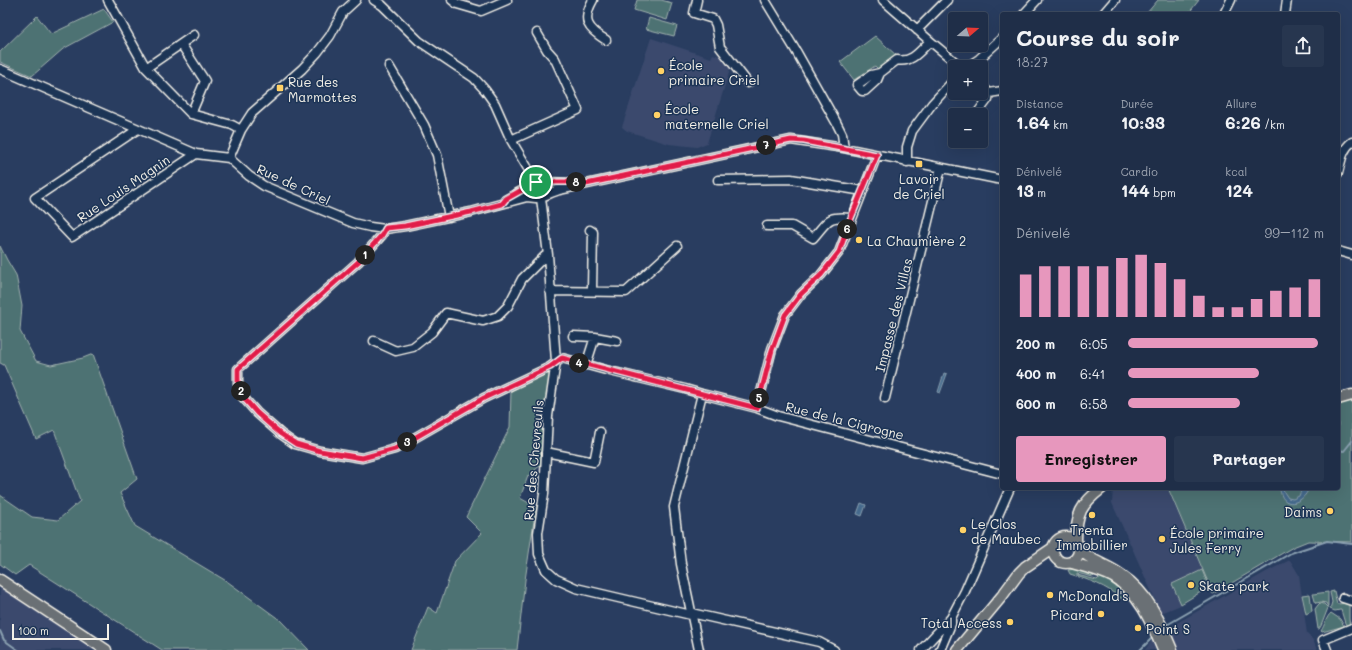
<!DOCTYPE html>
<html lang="fr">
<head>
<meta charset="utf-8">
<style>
	body { margin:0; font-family:Mali,sans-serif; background:#27364f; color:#f1f3f6; height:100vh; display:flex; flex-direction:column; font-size:15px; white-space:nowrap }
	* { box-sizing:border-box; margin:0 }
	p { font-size:13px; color:#a1a8b4 }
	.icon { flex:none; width:22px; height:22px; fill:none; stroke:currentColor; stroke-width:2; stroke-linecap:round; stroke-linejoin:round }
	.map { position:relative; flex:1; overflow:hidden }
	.details { position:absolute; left:1000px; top:12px; width:340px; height:478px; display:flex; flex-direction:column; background:#1f2e48; border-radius:4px; box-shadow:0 4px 16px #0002,0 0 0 1px #3c4a60 }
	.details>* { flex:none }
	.needle { width:26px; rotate:71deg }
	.controls { position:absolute; left:948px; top:12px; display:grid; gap:8px }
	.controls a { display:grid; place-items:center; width:40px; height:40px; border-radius:4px; background:#1f2e48; box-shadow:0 4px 16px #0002,0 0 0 1px #3c4a60; font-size:20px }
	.scale { position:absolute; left:12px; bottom:10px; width:97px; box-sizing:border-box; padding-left:4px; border:2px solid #f4f1e8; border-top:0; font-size:11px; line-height:14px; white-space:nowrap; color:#f4f1e8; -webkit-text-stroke:3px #1d3557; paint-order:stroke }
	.pin { position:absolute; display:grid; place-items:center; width:34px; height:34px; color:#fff; margin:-17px; border:2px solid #fff; border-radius:50%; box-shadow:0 1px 4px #0007 }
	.km { position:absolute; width:20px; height:20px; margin:-10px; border-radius:50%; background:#222; color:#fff; font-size:11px; line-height:20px; text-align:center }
	.round { display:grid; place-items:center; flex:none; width:42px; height:42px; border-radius:4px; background:#27364f }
	.head { display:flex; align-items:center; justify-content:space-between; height:68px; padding:0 16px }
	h1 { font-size:22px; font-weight:800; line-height:30px }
	.metrics { display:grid; grid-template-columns:repeat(3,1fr); gap:6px; height:68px; padding:4px 16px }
	.metrics div { display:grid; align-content:center }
	.metrics b { font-size:17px; font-weight:800 }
	.metrics small { font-size:11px; font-weight:400 }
	.metrics p { font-size:11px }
	.chart { height:112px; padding:8px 16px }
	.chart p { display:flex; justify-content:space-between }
	.chart svg { width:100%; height:72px; margin-top:4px; stroke:#e797bd; stroke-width:6 }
	.action { display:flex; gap:8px; margin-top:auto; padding:8px 16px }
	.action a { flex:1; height:46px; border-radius:4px; background:#e797bd; color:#111; font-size:16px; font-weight:800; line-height:46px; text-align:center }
	.action a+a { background:#27364f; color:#f1f3f6 }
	ul { padding:0 16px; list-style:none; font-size:13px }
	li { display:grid; grid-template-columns:64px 48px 1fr; align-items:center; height:30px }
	li i { height:10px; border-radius:5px; background:#e797bd }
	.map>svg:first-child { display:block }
</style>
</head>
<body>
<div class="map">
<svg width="1352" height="650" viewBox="0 0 1352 650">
	<rect width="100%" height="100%" fill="#293d60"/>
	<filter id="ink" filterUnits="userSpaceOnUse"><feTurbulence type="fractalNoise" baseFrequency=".025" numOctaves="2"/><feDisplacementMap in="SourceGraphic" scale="8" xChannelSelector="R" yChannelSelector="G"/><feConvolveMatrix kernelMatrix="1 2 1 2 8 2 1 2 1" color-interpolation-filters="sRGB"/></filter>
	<g filter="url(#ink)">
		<!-- built -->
		<path fill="#3b4a6d" d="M651 38 711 58 713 54 725 58 731 66 707 143 697 147 669 144 627 131 622 127Z
			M1113 488H1167L1202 570 1171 584 1181 605 1161 613 1112 503Z
			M1290 560 1299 575 1307 634 1313 640 1317 650H1176L1167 631 1177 623 1266 572Z
			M0 587 10 594 96 650H0Z
			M1153 639 1159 650H1145Z"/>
		<!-- green -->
		<path fill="#4e7273" stroke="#a1b2ae" d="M637 0H661L672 3 667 20 634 10Z
			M1158 0H1199L1188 14H1146Z
			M104 9 113 22 63 49 32 76 0 62V52L37 16 51 34Z
			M649 18 677 26 674 36 646 29Z
			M875 36 897 56 879 70 875 66 854 80 840 62Z
			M0 246 7 260 16 275 22 306 20 331 36 361 51 365 83 358 93 354 137 479 120 493 135 526 228 582 280 620 309 650H162L29 565 15 575 0 564V495L32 517 58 520 80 501 54 430 36 439 4 365 0 363Z
			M545 374H550L542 464 528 476 520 498 536 507 525 580 517 650H411L428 607 437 613 455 561 482 533 466 517 510 427 511 391Z
			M1352 400V542L1308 541 1293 547 1213 594 1168 488H1338V405Z
			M1075 569 1096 574 1093 577 1077 573V575L1097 580 1100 577 1117 584 1127 594 1126 599H1122C1104 585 1092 581 1070 574L1068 570Z
			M1202 570 1209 587 1181 604 1172 584Z
			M1334 591 1337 604 1349 603V619L1350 627 1348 628 1345 623 1341 610H1340L1335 611 1330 609 1332 602 1330 592Z
			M1328 592V607L1326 603 1321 602 1316 603 1315 601 1313 594Z
			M1310 594 1312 611 1306 614 1302 595Z
			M1320 603 1324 604 1328 608 1321 626 1319 629H1318L1315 609 1318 605Z
			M1331 613 1340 619 1344 626 1322 632 1321 631C1325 625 1326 617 1331 613Z"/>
		<!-- water -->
		<path fill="#456b8d" stroke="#8ba1b1" d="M944 373 947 374 940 393 938 392Z
			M1280 488H1283L1284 492 1288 498 1293 499 1299 496 1302 488H1309C1303 505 1281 510 1280 488Z
			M861 503 866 505 862 516 857 514Z"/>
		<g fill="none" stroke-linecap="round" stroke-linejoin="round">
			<!-- stream -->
			<path stroke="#8ba1b1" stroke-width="2" d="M1338 450 1344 451 1352 441
				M1165 626 1291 553 1327 541 1352 544
				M0 631 4 640 18 650
				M1140 650 1153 637"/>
			<defs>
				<path id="minor" d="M108 0 146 68 191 114 232 125 241 130
					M374 0 382 5 419 41 474 78 485 90 495 104 511 140 536 182
					M452 0 457 4 481 11 507 0
					M593 0C581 21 588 29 606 40
					M697 0 694 13 713 19 716 25 720 47 748 83
					M765 0 796 51 836 122 842 134 844 148
					M883 0 930 41 960 66
					M1024 14 1037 0
					M1103 14 1115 0
					M1224 14 1231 0
					M1285 14 1287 0
					M917 30 947 0
					M181 44 205 81 191 114
					M970 65 979 59 1002 38
					M389 66 424 125 437 155 449 217
					M146 68 194 35
					M0 69 196 154 229 158 249 176 264 186 353 223 370 227 385 229 405 226 471 212 527 197 536 198
					M880 73 877 80 865 91H862L857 85 871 75 880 73 897 60C912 63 920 51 930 41
					M981 85 989 93 1002 91
					M976 115 988 99 989 93
					M138 129 35 198 72 237 196 154
					M511 140 578 110 555 59 547 50 537 33
					M229 158 241 130 252 113 302 69 317 53 330 36 343 12 356 0
					M907 162V147L912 131 932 104 955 79
					M1338 173C1341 162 1342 149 1352 142
					M718 180 791 179 863 191
					M542 182 579 183
					M546 194 547 189 544 183 536 182C529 185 528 197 538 198 540 198 555 191 559 190L791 140 844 148 1002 180
					M541 198 548 255 556 361 548 416 544 494 538 533 539 554 546 570 556 579 576 588 691 615
					M505 200 532 185
					M767 226H792L813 238C829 220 826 216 851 218
					M385 229 382 235 358 262 238 369V383L242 396 257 413 281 434 295 444 320 451 362 458 395 449 484 398 550 367 562 358 606 370 685 389 702 394 757 408 778 416 1002 474
					M590 230 593 232 592 291
					M1338 251 1352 255
					M550 291 626 292 677 246
					M573 336 595 337 617 341
					M374 341 396 351 413 347 432 332 446 313 483 321 498 316 508 306 522 279 545 256 548 255
					M586 365 595 337
					M885 398 941 168
					M757 408 772 349 785 315 801 294 821 275 839 252 877 155
					M546 452 594 462 600 432
					M1343 598 1352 601
					M691 613 819 642 834 650
					M699 650 681 564 674 507 702 394
					M921 650 951 618
					M940 650 951 624V618L965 591 1010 488
					M1327 650 1323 640 1352 628"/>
				<path id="major" d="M1338 399 1352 395
					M1053 550a13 13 0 1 1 26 0a13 13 0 1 1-26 0Z
					M1076 541C1076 514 1081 504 1102 488
					M1080 550C1092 562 1108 565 1121 575 1148 593 1160 621 1172 650
					M1072 563C1085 567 1100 570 1113 577 1139 592 1152 624 1163 650
					M0 580 106 650
					M957 650 1002 596 1019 573 1025 567 1053 548"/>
			</defs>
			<!-- minor casing -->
			<use href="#minor" stroke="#f4f1e8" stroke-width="11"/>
			<!-- major casing -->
			<use href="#major" stroke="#f4f1e8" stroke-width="13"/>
			<!-- minor -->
			<use href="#minor" stroke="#1d3557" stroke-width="8"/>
			<!-- major -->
			<use href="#major" stroke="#6a7074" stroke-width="10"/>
		</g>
	</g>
	<g fill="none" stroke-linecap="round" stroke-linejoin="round" filter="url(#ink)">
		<defs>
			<path id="route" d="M791 140 804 141 877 155 851 218 839 252 821 275 801 294 785 315 772 350 757 408 562 358 550 367 484 398 395 449 362 458 320 451 296 444 281 434 257 413 242 396 238 383V369L358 262 382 235 386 228 405 226 471 212 502 204 506 199 536 182H575L586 184Z"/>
		</defs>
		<!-- route casing -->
		<use href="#route" stroke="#fff" stroke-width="8"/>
		<!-- route -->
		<use href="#route" stroke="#e11d48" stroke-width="5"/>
	</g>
	<!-- markers -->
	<g fill="#ffd166" stroke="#1d3557" stroke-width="1.5">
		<circle cx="661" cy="71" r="4"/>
		<rect x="276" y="84" width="8" height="8" rx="2"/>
		<circle cx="657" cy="115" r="4"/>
		<rect x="915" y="160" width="8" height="8" rx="2"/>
		<circle cx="859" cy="240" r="4"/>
		<circle cx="1330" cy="511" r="4"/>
		<circle cx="1092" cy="515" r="4"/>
		<circle cx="963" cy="530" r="4"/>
		<circle cx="1162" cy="539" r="4"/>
		<circle cx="1191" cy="585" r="4"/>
		<circle cx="1050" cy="595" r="4"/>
		<circle cx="1101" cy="614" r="4"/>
		<circle cx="1010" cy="622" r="4"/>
		<circle cx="1138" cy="628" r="4"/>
	</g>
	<g text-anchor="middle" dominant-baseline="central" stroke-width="3" stroke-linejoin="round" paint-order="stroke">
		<!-- poi labels -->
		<g font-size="13" fill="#f4f1e8" stroke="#1d3557" text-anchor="start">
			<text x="669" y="64">École<tspan x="669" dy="15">primaire Criel</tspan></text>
			<text x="288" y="81">Rue des<tspan x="288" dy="15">Marmottes</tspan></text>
			<text x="665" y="108">École<tspan x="665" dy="15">maternelle Criel</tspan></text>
			<text x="919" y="178" text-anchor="middle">Lavoir<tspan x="919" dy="15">de Criel</tspan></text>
			<text x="867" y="240">La Chaumière 2</text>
			<text x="1322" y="511" text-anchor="end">Daims</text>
			<text x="971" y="523">Le Clos<tspan x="971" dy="15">de Maubec</tspan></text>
			<text x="1092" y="529" text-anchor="middle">Trenta<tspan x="1092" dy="15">Immobillier</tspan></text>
			<text x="1170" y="532">École primaire<tspan x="1170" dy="15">Jules Ferry</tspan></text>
			<text x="1199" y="585">Skate park</text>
			<text x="1058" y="595">McDonald's</text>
			<text x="1093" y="614" text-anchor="end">Picard</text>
			<text x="1002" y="622" text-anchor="end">Total Access</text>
			<text x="1146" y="628">Point S</text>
		</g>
		<!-- street labels -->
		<g font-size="13" fill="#f4f1e8" stroke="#1d3557">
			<text transform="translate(294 184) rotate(25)">Rue de Criel</text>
			<text transform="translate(123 188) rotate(-34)">Rue Louis Magnin</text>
			<text transform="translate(893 315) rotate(-76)">Impasse des Villas</text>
			<text transform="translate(845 420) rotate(14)">Rue de la Cigrogne</text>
			<text transform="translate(533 460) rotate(-85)">Rue des Chevreuils</text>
		</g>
	</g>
</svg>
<div class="controls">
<a><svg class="needle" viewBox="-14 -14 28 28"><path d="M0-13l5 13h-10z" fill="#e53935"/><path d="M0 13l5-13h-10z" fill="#a1a8b4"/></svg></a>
<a>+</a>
<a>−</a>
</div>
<div class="scale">100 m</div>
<div class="pin" style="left:536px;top:182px;background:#1e9e55"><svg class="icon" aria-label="arrive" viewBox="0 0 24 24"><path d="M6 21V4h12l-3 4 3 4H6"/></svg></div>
<b class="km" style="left:365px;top:255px">1</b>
<b class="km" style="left:241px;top:391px">2</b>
<b class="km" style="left:407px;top:442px">3</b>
<b class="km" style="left:579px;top:363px">4</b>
<b class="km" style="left:759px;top:398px">5</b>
<b class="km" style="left:847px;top:229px">6</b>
<b class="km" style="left:766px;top:145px">7</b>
<b class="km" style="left:576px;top:182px">8</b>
<section class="details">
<div class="head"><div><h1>Course du soir</h1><p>18:27</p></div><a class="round"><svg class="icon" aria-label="share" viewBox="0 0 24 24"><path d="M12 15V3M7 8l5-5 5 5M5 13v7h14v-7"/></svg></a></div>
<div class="metrics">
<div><p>Distance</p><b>1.64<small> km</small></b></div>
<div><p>Durée</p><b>10:33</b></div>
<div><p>Allure</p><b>6:26<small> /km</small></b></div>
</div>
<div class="metrics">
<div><p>Dénivelé</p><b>13<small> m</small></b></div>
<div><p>Cardio</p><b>144<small> bpm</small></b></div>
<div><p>kcal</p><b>124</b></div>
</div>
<div class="chart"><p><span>Dénivelé</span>99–112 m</p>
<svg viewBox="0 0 160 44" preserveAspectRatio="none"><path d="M5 44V18M15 44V13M25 44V13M35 44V13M45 44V13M55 44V8M65 44V6M75 44V11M85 44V21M95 44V31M105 44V38M115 44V38M125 44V33M135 44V28M145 44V26M155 44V21"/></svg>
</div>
<ul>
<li><b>200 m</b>6:05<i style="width:97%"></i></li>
<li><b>400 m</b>6:41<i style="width:67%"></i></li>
<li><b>600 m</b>6:58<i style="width:57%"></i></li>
</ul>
<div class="action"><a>Enregistrer</a><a>Partager</a></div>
</section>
</div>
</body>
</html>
